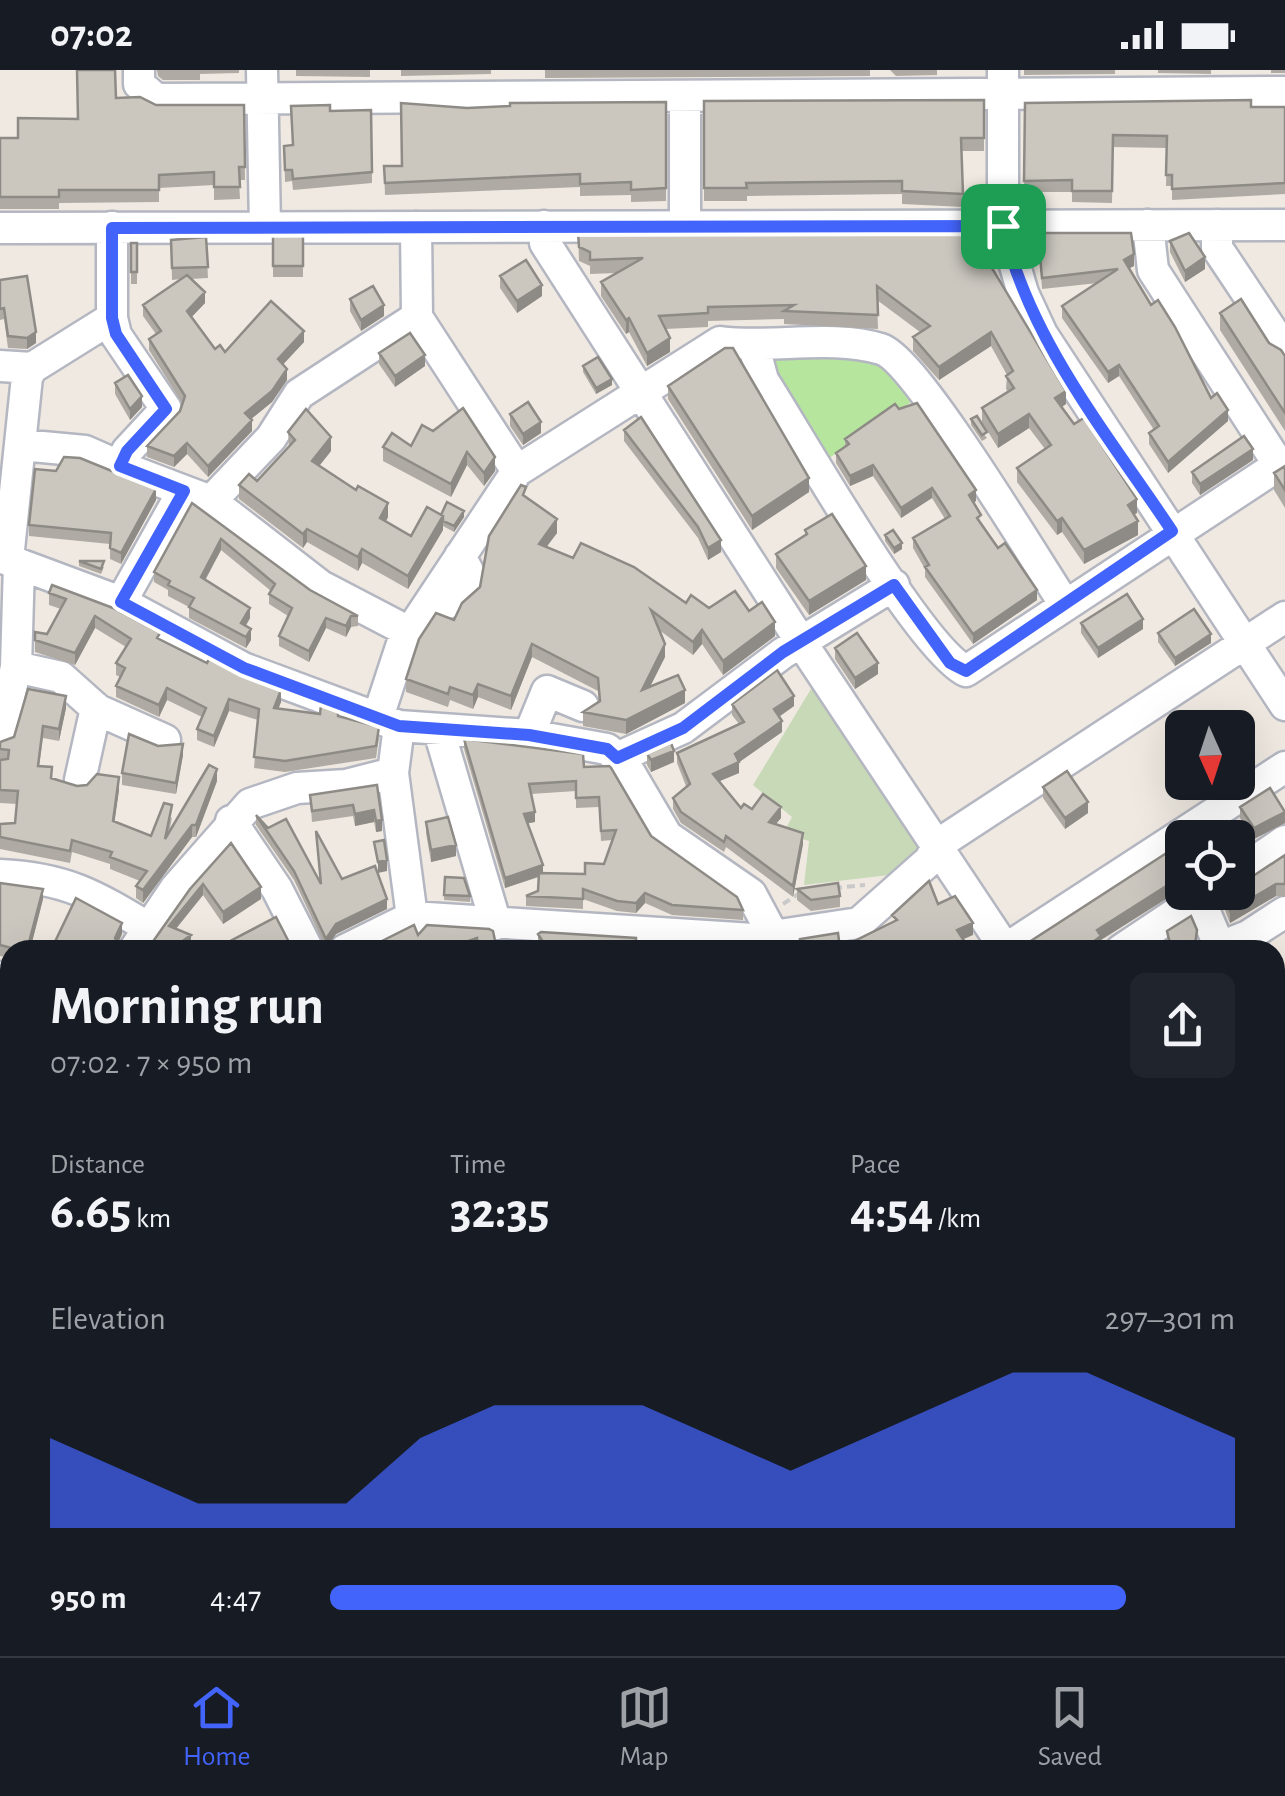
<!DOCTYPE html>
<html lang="en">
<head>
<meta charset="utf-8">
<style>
	body { margin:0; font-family:"Alegreya Sans",sans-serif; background:#20242c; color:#f1f3f6; height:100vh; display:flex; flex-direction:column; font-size:38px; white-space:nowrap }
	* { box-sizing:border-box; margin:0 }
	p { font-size:32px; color:#9ea1a6 }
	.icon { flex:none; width:55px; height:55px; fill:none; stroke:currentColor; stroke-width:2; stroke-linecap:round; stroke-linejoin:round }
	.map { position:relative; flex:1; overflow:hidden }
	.details { position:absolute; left:0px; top:870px; width:1285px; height:718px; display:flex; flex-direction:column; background:#171b24; border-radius:30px 30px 0 0; box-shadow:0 10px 40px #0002 }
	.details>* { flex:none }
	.needle { width:65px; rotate:177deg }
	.controls { position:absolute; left:1165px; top:640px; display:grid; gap:20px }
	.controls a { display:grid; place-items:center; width:90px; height:90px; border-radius:15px; background:#171b24; box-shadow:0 10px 40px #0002; font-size:50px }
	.pin { position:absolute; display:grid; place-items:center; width:85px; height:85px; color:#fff; margin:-42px; border-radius:20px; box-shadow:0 5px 15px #0006 }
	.round { display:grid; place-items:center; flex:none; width:105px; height:105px; border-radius:15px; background:#20242c }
	.summary { display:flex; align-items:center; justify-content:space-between; height:170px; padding:0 50px }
	h1 { font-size:55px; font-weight:700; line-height:75px }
	.stats { display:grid; grid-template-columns:repeat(3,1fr); gap:15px; height:170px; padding:10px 50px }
	.stats div { display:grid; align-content:center }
	.stats b { font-size:50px; font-weight:700 }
	.stats small { font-size:28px; font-weight:400 }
	.stats p { font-size:28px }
	.chart { height:280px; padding:20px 50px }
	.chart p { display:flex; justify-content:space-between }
	.chart svg { width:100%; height:180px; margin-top:10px; fill:#4264fb; opacity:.7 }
	ul { padding:0 50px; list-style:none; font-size:32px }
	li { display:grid; grid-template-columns:160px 120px 1fr; align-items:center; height:75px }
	li i { height:25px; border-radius:12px; background:#4264fb }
	.status { display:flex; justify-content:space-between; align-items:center; height:70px; padding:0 50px; background:#171b24; direction:ltr }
	.status svg { height:28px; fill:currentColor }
	.menu { display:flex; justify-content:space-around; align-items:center; height:140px; border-top:2px solid #363941; background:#171b24; font-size:28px; color:#9ea1a6 }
	.menu a { display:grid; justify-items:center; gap:5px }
	.menu .current { color:#4264fb }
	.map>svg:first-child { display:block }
</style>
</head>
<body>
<div class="status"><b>07:02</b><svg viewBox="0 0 49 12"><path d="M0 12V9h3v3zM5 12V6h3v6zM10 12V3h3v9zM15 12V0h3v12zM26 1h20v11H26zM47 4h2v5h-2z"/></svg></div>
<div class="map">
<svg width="1285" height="1586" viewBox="0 0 1285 1586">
	<rect width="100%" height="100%" fill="#efe9e1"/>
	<!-- green -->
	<path fill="#b6e59e" d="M762 280H863L920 326 822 393Z"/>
	<!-- cemetery -->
	<path fill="#c8d9b8" d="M817 609 928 782 906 803 804 815 809 771 783 764 792 747 753 715Z"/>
	<!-- water -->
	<path fill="#75cff0" d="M0 1510H10V1578H1275V1524H1285V1586H0Z"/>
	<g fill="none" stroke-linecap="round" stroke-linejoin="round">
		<defs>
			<path id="minor" d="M139 0V14L156 29 1285 22
				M262 0 265 157
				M1003 0V155L1023 223 1042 264 1285 635
				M1148 155 1153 200 1279 395
				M1217 155V178L1285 280
				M544 156 545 173 803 575 1006 880
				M685 156V26
				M112 157V248L116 265 166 339 127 381 119 396 211 431 321 516 411 563
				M416 157 417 247 517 401
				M0 158 1285 155
				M754 277 763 310C799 366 919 578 966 601L1285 391
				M0 296 32 298 112 248
				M21 375 85 381 119 396
				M211 431 271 368 299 324 417 247
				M0 487 121 532 243 598 399 656 529 665 607 679 624 693 667 766 751 824 781 880
				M8 489 27 307 32 298
				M434 528 448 533 463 524 469 503 460 486
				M121 532 183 421
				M16 597 61 607 98 640 165 670
				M378 647 402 574 517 401 720 272C771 279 831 264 881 279 916 290 1036 491 1064 533
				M439 661 496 854
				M529 665 547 621 583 636
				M0 667 16 597 19 494
				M617 688 683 658 783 583 894 515
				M393 703 412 847
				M80 710 96 638
				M231 751 277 819 308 880
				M1238 803 1285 771
				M0 805C66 808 94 825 149 858
				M1199 828 1221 880
				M134 880 175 819 250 734 297 718 346 715 393 703 399 656
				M345 880 412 847 753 869 859 853 930 790 937 775 1285 547
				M1004 880 1285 697
				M1121 880 1208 822
				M1213 880 1248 866 1285 842
				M0 907 10 910
				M1275 1001 1285 1003
				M0 1043 10 1041
				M0 1102 10 1062
				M0 1157 10 1158
				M0 1226H10
				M1275 1239H1285
				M1275 1364H1285
				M0 1388 10 1386
				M0 1488 10 1487
				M139 1578V1586
				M906 1586V1578"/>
		</defs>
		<!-- minor casing -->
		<use href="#minor" stroke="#b4b7c1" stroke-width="35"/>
		<!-- path -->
		<path stroke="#c9c9c9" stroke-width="4" stroke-dasharray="8 5" stroke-linecap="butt" d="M834 818 865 815
			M783 834 800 823
			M1275 1498H1285"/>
		<!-- minor -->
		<use href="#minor" stroke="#fff" stroke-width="30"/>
	</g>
	<!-- wall -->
	<path fill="#afaba4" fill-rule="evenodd" d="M157 0H239V3L200 4V10H163L158 6Z
		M296 0H370V7L296 6Z
		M401 0H491V4L401 6Z
		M545 0H870V6L545 8Z
		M890 0H937V5L896 6Z
		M1024 0H1115V4L1024 5Z
		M1158 0H1211V4L1158 3Z
		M1271 0H1285V3H1271Z
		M116 28 156 35H244L245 110H239L240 129 214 130V115L159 118V132L59 133V139H0V68H18L78 49Z
		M984 30V81H962L963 137 902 134V124L747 126V131H704V31Z
		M666 32V131L631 132V125L580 126V117L385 125 384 96H402L467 38Z
		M1025 33 1285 37V124L1172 130V116H1166L1167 78 1113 77 1112 133 1072 132V122H1024Z
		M330 41 372 102V113L293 120 292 111 285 112 284 76 292 75Z
		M578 162 993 200 1066 334 1062 337 1137 443 1134 444 1138 465 1084 494 1062 462 1057 465 1017 412V398L1045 379 1029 358 998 378 982 352V338L1008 322 1006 319 1007 305 991 276 939 310 913 281V267L920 262 877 230 878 259 784 254V249L708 251V257L665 259 670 282 647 296 629 262 626 264 601 226V212L617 203 590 204V196L579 191Z
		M1038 163 1134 196 1129 198 1151 235 1228 351 1168 403 1149 374V363L1154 360 1119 306 1108 313 1062 248V236L1098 213 1042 219Z
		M273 165H303V207H273Z
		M206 167 208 208 191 209 205 233 191 247 215 279 225 282 304 272 283 294 287 310 272 332 251 349 252 361 208 407 187 384 174 397 147 387V376L180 341 182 333 149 280V269L156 264 143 246V235L181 209 172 210 171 170Z
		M1170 171 1205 199 1185 212 1170 182Z
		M131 173H137V214H131Z
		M500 206 542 226 517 243 500 218Z
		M0 210 36 273 27 279 8 278 4 249 0 250Z
		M350 229 384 246 361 261 350 241Z
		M1220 243 1269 273 1285 286V361L1220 260Z
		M379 283 425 296 395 317 379 294Z
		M583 296 612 315 596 324 583 302Z
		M115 313 142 337 130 350 115 324Z
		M668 316 809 422 752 460 668 329Z
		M899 339 976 431 973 433 981 453 1037 530 973 574 925 507V499L913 478V468L945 449 932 428 901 448 873 406 850 416 836 393V383L845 377V369Z
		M510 344 541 363 523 375 510 356Z
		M971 349 987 368 982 371 971 355Z
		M624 360 721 482 708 490 698 468 624 371Z
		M433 361 495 401 484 416 467 395 451 427 383 391V377L411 376Z
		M288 362 331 381 319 396 388 447 386 451 411 466 441 445 464 447 454 462 443 456V460L408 519 362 493 358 501 307 472 303 478 239 429V415L257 411 289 377Z
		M1253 390 1200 425 1192 413V402Z
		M1285 396V438L1274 420V403Z
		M526 427 557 463 546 477 686 533 709 538 749 541 775 566 723 605 702 574 693 585 659 560 665 587 650 616 685 633 626 664 583 656V642L599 631 598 621 532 587 511 640 478 627 473 639 450 630 448 637 406 622V609L480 517Z
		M156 430 121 494 110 489V474L29 466V455Z
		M192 433 310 520 358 546V556L351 557 346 567 326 558 309 592 279 576V566L288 546 269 534V524L271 521 221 480 206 509 250 548 246 556 251 570 246 578 189 548V537L168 526V520L154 512V502Z
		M805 460 866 510 809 545 776 498V484L805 465Z
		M885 465 902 479 894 484 885 471Z
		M79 491 104 497 101 504 79 496Z
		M52 515 281 632 278 639 338 646 379 668 376 688 285 702 254 698 258 650 229 641 214 677 197 670V659L202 647 167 630 159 647 116 627V616L120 607 116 605V593L126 577 95 558 75 595 35 582V562L47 564 61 539 49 535V523Z
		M1081 553 1143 559 1098 588 1081 563Z
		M1158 563 1211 573 1175 596 1158 572Z
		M835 578 878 604 855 619 835 589Z
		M732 634 794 636 779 647 782 662 739 692V703L719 711 741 738 752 739 781 748 776 754 803 774 793 827 726 777 724 782 681 753 673 739V728L686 716 677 693V683L739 654 732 645Z
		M66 638 59 671 43 668 39 696 52 708 77 716 119 720 114 752 151 766 172 747 169 764 217 711 196 767H192L143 833 136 828V816L140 811 110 799V794L72 782 70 793 0 779V754L15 753 17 734 0 733V672L14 667Z
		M464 669 584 697 651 766 743 840V850L672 845 645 833 636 843 617 841 583 829V839L526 836V826L538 821 539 807 505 818 464 679ZM576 721V738L599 737 601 771 612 770 604 794 585 804 543 803 528 753 535 752 531 724Z
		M647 684 674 692 651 702 647 695Z
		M183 685 176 724 122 715V703Z
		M377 715 382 761 376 762 374 752 355 756 353 746 312 752 310 725Z
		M1043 717 1088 743 1065 759 1043 728Z
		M1240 737 1285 740V753L1254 769 1240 748Z
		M256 745 320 811 316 761 342 809 387 839 336 864 329 874H324L294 810 256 755Z
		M426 752 456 786 431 792 426 763Z
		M231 773 261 829 223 854 203 825 176 859 191 877 147 880Z
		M1285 785V827L1276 826 1230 853 1225 840V828L1238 822V816Z
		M445 807 470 826V832L444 830Z
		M0 813 43 829 30 880H10V888L0 886Z
		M797 819 840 826V837L811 841 797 830Z
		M538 864 636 880H540L538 877Z
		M0 914 10 915V970L0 967Z
		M1275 927 1285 934V985L1275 983Z
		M1285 1021V1154L1275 1155V1023Z
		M10 1103V1141L0 1140V1108L4 1109Z
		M0 1163H10V1209H0Z
		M1275 1180H1285V1220L1275 1221Z
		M0 1232H10V1350H0Z
		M10 1414V1456L0 1457V1416Z"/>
	<!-- shaded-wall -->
	<path fill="#8e8b86" d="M1134 184V196L1124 201V190Z
		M1205 187V199L1185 212V201Z
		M542 215V226L517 243V231Z
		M205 222V233L187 252V241Z
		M384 235V246L361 261V250Z
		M629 248V262L626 264V250Z
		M304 261V272L278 300V289Z
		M36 262V273L27 279V268Z
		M991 262V276L939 310V297Z
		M670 268V282L647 296V283Z
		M425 285V296L395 317V306Z
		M1119 295V306L1108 313V302Z
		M287 299V310L272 332 245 354V343Z
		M612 309V315L596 324V318Z
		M1066 321V334L1055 341V328Z
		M142 326V337L130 350V339Z
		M1228 340V351L1168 403V392Z
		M1029 344V358L998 378V364Z
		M252 350V361L208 407V396Z
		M541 352V363L523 375V364Z
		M331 367V381L312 405V391Z
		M187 373V384L174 397V386Z
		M1253 379V390L1200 425V414Z
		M467 382V395L451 427V414Z
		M495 387V401L484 416V403Z
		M873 395V406L850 416V406Z
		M809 408V422L752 460V446Z
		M932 418V428L901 448V438Z
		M156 419V430L121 494V483Z
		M976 420V431L969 436V425Z
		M1137 429V443L1128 448V435Z
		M388 433V447L380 462V448Z
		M464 441V447L454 462V456Z
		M443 446V460L408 519V506Z
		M1062 448V462L1057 465V451Z
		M557 449V463L539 487V474Z
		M1138 451V465L1084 494V480Z
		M307 459V472L303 478V464Z
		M221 469V480L201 517V507Z
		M721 470V482L708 490V478Z
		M902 473V479L894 484V478Z
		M362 479V493L358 501V487Z
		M866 496V510L809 545V531Z
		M1037 520V530L973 574V564Z
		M250 538V548L241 563V553Z
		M95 546V558L75 595V583Z
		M351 546V557L346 567V556Z
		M326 548V558L309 592V581Z
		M1143 549V559L1098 588V578Z
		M775 552V566L723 605V591Z
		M251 559V570L246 578V567Z
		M702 560V574L693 585V572Z
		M1211 564V573L1175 596V588Z
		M532 574V587L511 640V626Z
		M665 574V587L642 633V620Z
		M878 593V604L855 619V608Z
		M478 614V627L473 639V625Z
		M167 618V630L159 647V635Z
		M281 620V632L274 650V638Z
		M685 620V633L626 664V650Z
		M66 626V638L59 671V659Z
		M794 626V636L774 650V639Z
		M229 629V641L214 677V666Z
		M782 651V662L738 693 739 692V703L713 714V704L735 684Z
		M183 674V685L176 724V713Z
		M674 681V692L651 702V690Z
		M217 699V711L196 767V755Z
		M119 707V720L113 763V751Z
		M1088 732V743L1065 759V748Z
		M781 737V748L769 762V752Z
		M374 740V752L355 756V744Z
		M535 742V752L524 754V744Z
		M1285 742V753L1254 769V758Z
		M382 750V761L376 762V751Z
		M192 755V767L143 833V820Z
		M803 763V774L793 827V816Z
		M456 775V786L431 792V780Z
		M387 790V801L378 803V792Z
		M543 795V805L505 818V808Z
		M1182 806V819L1101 870V879L1082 880 1097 860Z
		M203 814V825L169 867V856Z
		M1276 814V826L1230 853V841Z
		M261 817V829L223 854V842Z
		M43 819V829L30 880H27Z
		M645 823V833L636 843V833Z
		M387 829V839L336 864 326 879V869L336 854Z
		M122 853V864L115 880V868Z
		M973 853V865L957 872V860Z
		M191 865V877L186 880H170Z
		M477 868V879L473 880H443Z"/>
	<!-- building -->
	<path fill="#cbc7bf" stroke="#8e8b86" stroke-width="2.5" d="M77 0H115L116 28 140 27 156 35H244L245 97H239L240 117H214V102L159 105V120H59V127H0V68H18V48L78 49Z
		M984 30V68H961L963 124 902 121V111L746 113 747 118H704V31Z
		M1251 30V37H1285V113L1172 119V105H1166L1167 66 1113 65 1112 121H1072V110L1024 111 1025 33Z
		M666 32V118L631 120V112L580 114V104L385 113 384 96H402L401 33 467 38 510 36V33Z
		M330 35V41L371 40 372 102 293 109 292 100H285L284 76 293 75 291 36Z
		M981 161 993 186 987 190 1066 321 1055 328 1074 354 1084 348 1137 429 1128 435 1138 451 1084 480 1062 448 1057 451 1017 398 1051 375 1029 344 998 364 982 338 1014 318 1006 306 1013 301 991 262 939 297 913 267 930 256 877 216 878 245 784 241 794 235 708 237V243L659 246 670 268 647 283 629 248 626 250 601 212 643 188 590 190V182L579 177 578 162Z
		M1038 163H1131L1134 184 1124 190 1151 235 1158 230 1175 257 1211 328 1217 323 1228 340 1168 392 1149 363 1159 356 1119 295 1108 302 1062 236 1118 199 1042 208Z
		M1189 163 1205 187 1185 201 1170 171Z
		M273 165H303V196H273Z
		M206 167 208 197 172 198 171 170Z
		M131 173H137V202H131Z
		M526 190 542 215 517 231 500 206Z
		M187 205 205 222 187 241 215 279 220 275 225 282 271 231 304 261 278 289 287 299 272 321 245 343 252 350 208 396 187 373 174 386 147 376 180 341 185 326 149 269 161 261 143 235Z
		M27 206 36 262 27 268 8 266 4 238 0 239V210Z
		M373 216 384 235 361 250 350 229Z
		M1241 229 1269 273 1281 280 1285 286V343L1220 243Z
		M410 263 425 285 395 306 379 283Z
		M725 278H733L809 408 752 446 668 316Z
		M598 287 612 309 596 318 583 296Z
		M128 305 142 326 130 339 115 313Z
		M528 332 541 352 523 364 510 344Z
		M917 333 976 420 969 425 981 445 977 448 998 478 1005 473 1037 520 973 564 925 497 929 495 913 468 950 446 932 418 901 438 873 395 850 406 836 383 849 374 845 369 895 334 899 339Z
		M463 338 495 387 484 403 467 382 451 414 383 377 392 363 411 376 422 355 433 361Z
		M306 339 331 367 312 391 356 420 358 416 388 433 380 448 411 466 427 437 443 446 408 506 362 479 358 487 307 459 303 464 239 415 249 404 257 411 295 370 288 362Z
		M977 346 987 362 982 365 971 349Z
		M641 347 721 470 708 478 698 457 624 360Z
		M1244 366 1253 379 1200 414 1192 402Z
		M64 387 80 388 156 419 121 483 110 478 111 463 29 455 35 399 56 401Z
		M1285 396V420L1274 403Z
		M521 415 526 417 523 425 557 449 539 474 573 488 581 473 634 497 686 533 691 525 709 538 735 521 749 541 762 532 775 552 723 591 702 560 693 572 651 540 665 574 642 620 678 605 685 620 626 650 583 642 600 631 598 608 532 574 511 626 478 614 473 625 450 617 448 624 406 609 419 569 436 543 454 550 462 533 480 517 489 466Z
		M447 432 464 441 454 456 443 451V446L441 445Z
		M192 433 310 520 358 546H351L346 556 326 548 309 581 279 566 292 538 269 524 275 514 221 469 201 507 250 538 241 553 251 559 246 567 189 537 194 528 168 515 170 511 154 502Z
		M832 444 866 496 809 531 776 484 807 464 805 460Z
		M893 460 902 473 894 478 885 465Z
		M79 491H104L101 499Z
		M52 515 113 538 160 563 157 568 207 593 209 589 281 620 274 638 320 644 321 635 338 642V646L379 657 376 676 285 691 254 687 259 639 229 629 214 666 197 659 206 638 167 618 159 635 116 616 125 598 116 593 131 569 95 546 75 583 35 570V562L47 564 66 529 49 523Z
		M1127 524 1143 549 1098 578 1081 553Z
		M1194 539 1211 564 1175 588 1158 563Z
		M857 563 878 593 855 608 835 578Z
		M777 600 794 626 774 639 782 651 735 684 739 692 713 704 741 738 744 734 752 739 763 724 781 737 769 752 803 763 793 816 726 766 724 772 681 742 673 728 690 714 677 683 744 652 732 634Z
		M28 619 66 626 59 659 43 656 38 696 52 697 51 708 77 716 87 715 97 704 119 707 113 751 151 766 164 733 172 735 165 769 209 695 217 699 196 755H192L143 820 136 816 147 801 110 787 112 782 72 770 70 781 0 767V754L15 753 18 721 0 720V690L8 689 9 680 0 679V672L14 667Z
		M129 664 158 676 183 674 176 713 122 703Z
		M464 669 583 684 584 697 610 696 651 766 737 827 743 840 672 835 645 823 636 833 617 831 583 819V829L526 826 538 821 539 803 585 804V793L604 794 616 760 601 761 599 727 576 728V711L529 714 535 742 524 744 543 795 505 808Z
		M671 673 674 681 651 690 647 684Z
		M1067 701 1088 732 1065 748 1043 717Z
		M377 715 382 750 376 751 374 740 355 744 353 735 312 741 310 725Z
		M1270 718 1285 742 1254 758 1240 737Z
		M256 745 268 758 286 749 321 814 316 761 342 809 375 796 387 829 336 854 326 869 294 801Z
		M448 747 456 775 431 780 426 752Z
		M1204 759 1210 768H1191Z
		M384 770 387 790 378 792 374 772Z
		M231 773 261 817 223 842 203 814 169 856 191 865 170 880H147L190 819Z
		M1182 773V806L1097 860 1101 866 1082 880H1022L1020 878Z
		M1285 785V814H1276L1230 841 1225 828 1238 822 1240 819 1238 816Z
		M445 807 464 808 470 826 444 825Z
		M929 811 938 834 955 826 973 853 957 860 970 880H798L800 869 838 863 840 878 897 850 892 845Z
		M0 813 43 819 27 880H19L0 875Z
		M838 813 840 826 811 830 797 819Z
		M76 828 122 853 115 868 121 880H51Z
		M1191 846 1197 860 1195 875 1198 880H1168L1171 878 1167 861Z
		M276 847 292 878 295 880H213Z
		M414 855 418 865 427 855 489 859 493 861 497 880H479L477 868 443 880H364Z
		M541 862 636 868V880H548L538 864Z
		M327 870 333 880H320Z
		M0 914 10 915V959L0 956Z
		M1281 924 1285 934V973L1275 972V927Z
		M1285 1021V1143H1275V1023Z
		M10 1103V1130L0 1128V1108L4 1109Z
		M0 1163H10V1198L0 1197Z
		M1275 1180H1285V1209L1275 1210Z
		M0 1232H10V1338H0Z
		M10 1414V1443L0 1445V1416Z"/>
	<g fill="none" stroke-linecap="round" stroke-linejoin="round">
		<defs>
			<path id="route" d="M1003 156C1029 270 1108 365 1172 461L966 601 950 593 894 515 783 582 683 658 617 688 607 679 529 665 399 656 244 598 121 532 184 421 120 396 127 381 166 339 116 264 112 248V158Z"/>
		</defs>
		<!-- route casing -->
		<use href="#route" stroke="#fff" stroke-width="20"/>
		<!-- route -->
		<use href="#route" stroke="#4264fb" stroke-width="12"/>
	</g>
</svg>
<div class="controls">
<a><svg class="needle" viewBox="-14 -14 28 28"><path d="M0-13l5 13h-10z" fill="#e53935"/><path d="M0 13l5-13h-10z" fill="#9ea1a6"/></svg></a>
<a><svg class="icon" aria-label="locate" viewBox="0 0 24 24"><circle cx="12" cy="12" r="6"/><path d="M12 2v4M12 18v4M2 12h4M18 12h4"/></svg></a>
</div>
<div class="pin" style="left:1003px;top:156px;background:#1e9e55"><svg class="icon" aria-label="arrive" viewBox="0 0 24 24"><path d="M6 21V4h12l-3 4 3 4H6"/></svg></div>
<section class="details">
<div class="summary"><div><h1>Morning run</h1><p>07:02 · 7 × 950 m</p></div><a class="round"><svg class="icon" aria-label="share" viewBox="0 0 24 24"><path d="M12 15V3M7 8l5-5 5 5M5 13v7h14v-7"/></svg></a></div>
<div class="stats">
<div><p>Distance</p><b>6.65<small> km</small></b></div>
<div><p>Time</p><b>32:35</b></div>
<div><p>Pace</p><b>4:54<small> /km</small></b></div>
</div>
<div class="chart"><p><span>Elevation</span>297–301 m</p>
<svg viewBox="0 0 160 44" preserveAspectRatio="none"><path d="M0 44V22L10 30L20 38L30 38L40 38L50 22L60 14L70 14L80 14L90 22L100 30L110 22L120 14L130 6L140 6L150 14L160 22V44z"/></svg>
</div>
<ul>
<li><b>950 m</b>4:47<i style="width:88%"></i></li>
</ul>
</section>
</div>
<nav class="menu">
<a class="current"><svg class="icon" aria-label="home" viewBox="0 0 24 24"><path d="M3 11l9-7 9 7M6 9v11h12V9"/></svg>Home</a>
<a><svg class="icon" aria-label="map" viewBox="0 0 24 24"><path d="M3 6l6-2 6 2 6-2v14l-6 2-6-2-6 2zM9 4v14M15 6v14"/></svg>Map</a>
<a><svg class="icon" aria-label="saved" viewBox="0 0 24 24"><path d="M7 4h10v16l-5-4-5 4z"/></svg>Saved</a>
</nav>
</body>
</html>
